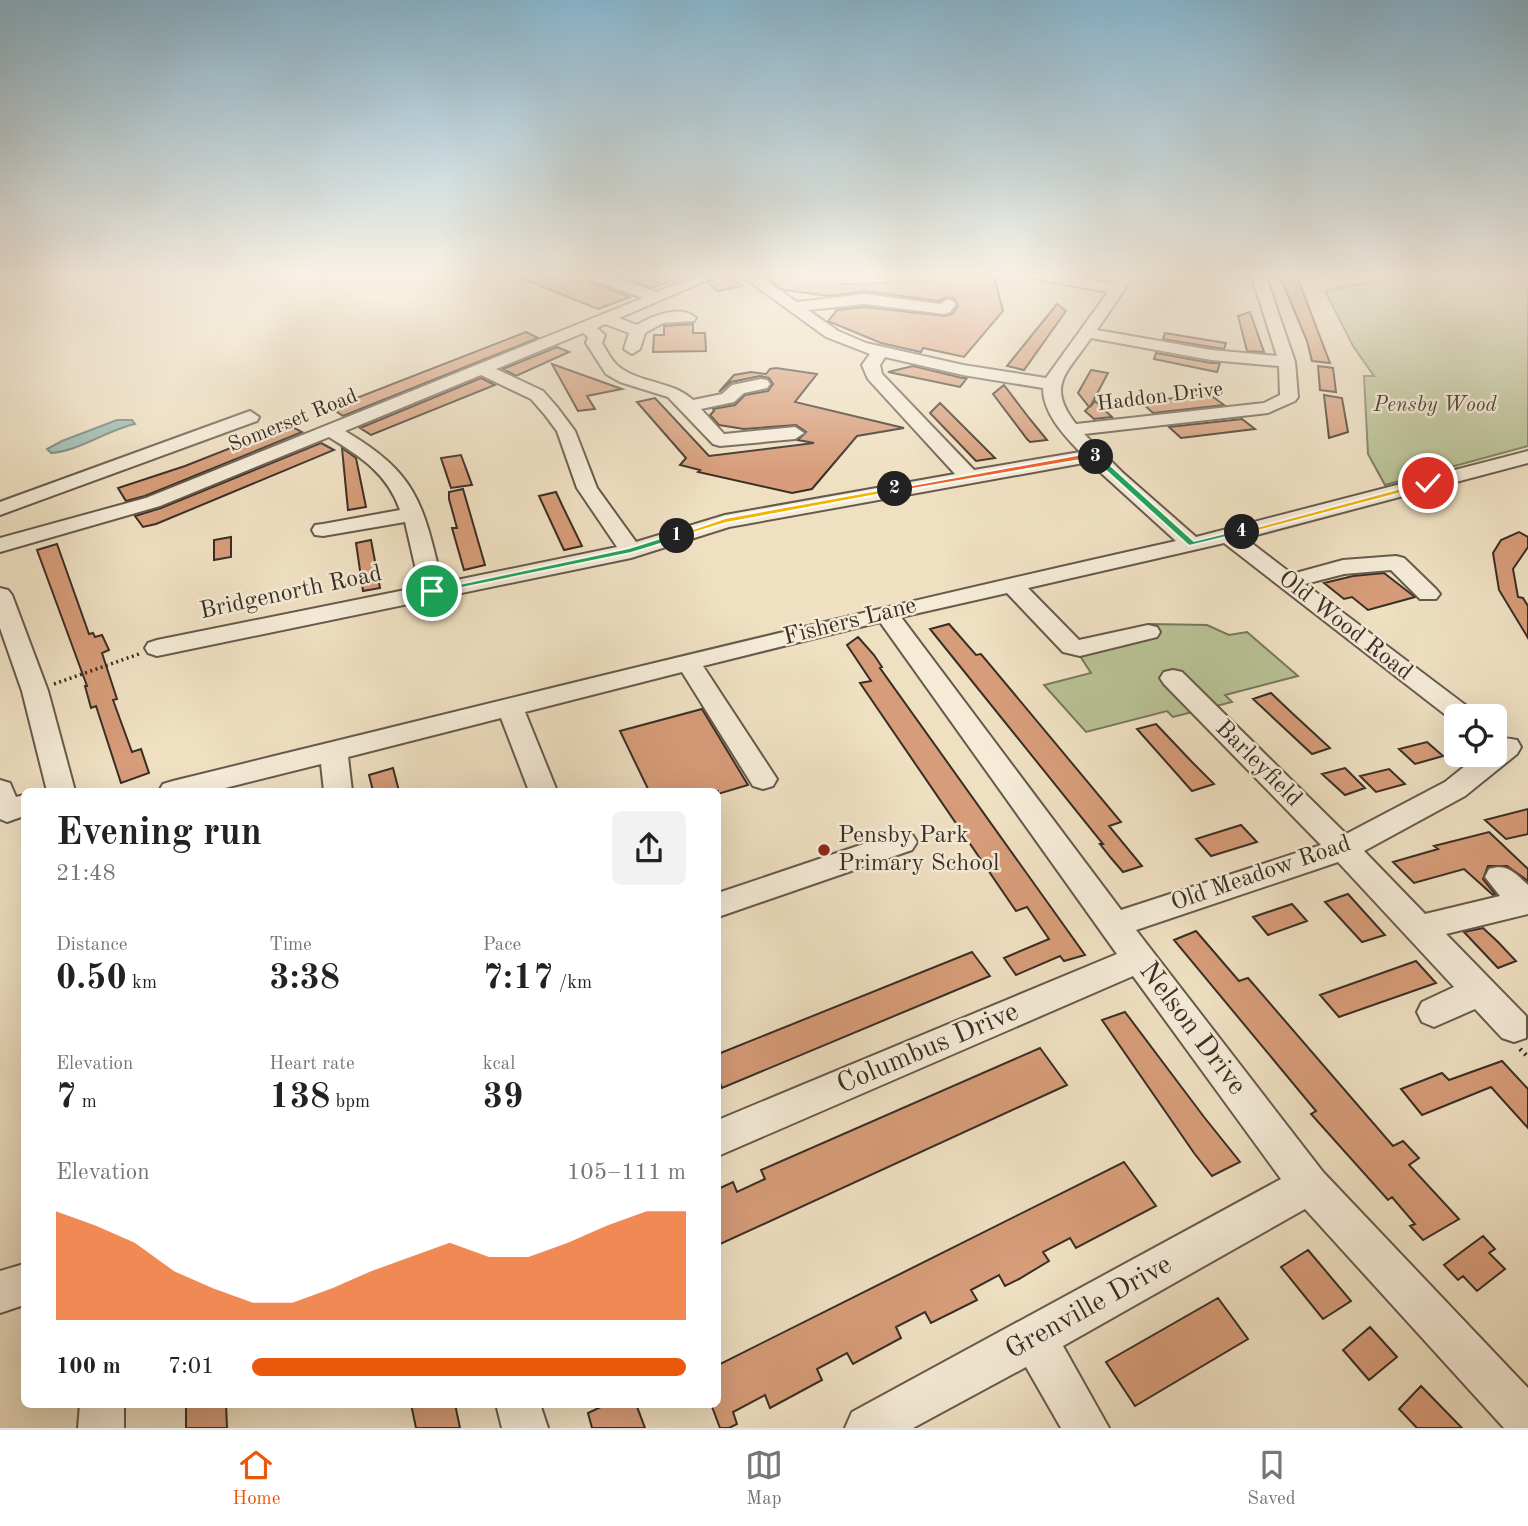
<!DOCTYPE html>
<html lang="en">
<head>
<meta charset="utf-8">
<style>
	body { margin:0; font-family:"Old Standard TT",serif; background:#f2f2f2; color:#222; height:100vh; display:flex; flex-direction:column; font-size:26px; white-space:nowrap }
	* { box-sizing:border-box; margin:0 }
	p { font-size:23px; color:#767676 }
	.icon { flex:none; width:38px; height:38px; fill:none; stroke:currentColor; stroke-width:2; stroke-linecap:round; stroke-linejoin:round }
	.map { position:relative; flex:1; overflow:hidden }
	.sheet { position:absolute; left:21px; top:788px; width:700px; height:620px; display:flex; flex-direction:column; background:#fff; border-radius:10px; box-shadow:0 7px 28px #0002 }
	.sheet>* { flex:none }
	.controls { position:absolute; left:1444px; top:704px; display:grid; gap:14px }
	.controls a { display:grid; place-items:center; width:63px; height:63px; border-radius:10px; background:#fff; box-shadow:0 7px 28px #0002; font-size:35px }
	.pin { position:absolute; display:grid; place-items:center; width:60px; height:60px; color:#fff; margin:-30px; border:4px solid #fff; border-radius:50%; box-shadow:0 2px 7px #0007 }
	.km { position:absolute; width:35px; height:35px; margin:-18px; border-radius:50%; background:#222; color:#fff; font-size:19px; line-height:35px; text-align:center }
	.round { display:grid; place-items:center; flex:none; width:74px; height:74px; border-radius:10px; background:#f2f2f2 }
	.headline { display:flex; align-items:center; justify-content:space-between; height:119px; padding:0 35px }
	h1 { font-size:38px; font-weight:600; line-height:52px }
	.figures { display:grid; grid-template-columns:repeat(3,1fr); gap:10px; height:119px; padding:7px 35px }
	.figures div { display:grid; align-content:center }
	.figures b { font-size:35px; font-weight:600 }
	.figures small { font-size:19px; font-weight:400 }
	.figures p { font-size:19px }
	.chart { height:196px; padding:14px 35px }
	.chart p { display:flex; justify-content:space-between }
	.chart svg { width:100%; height:126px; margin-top:7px; fill:#ea580c; opacity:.7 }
	ul { padding:0 35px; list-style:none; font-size:23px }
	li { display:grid; grid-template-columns:112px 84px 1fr; align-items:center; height:52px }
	li i { height:18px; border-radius:9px; background:#ea580c }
	.tabs { display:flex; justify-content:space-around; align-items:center; height:98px; border-top:2px solid #e0e0e0; background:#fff; font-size:19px; color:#767676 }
	.tabs a { display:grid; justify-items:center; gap:4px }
	.tabs .on { color:#ea580c }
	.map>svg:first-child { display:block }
</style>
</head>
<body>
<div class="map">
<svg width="1528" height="1428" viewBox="0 0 1528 1428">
	<rect width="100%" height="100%" fill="#efe0c2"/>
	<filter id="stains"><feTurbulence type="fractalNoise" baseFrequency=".00286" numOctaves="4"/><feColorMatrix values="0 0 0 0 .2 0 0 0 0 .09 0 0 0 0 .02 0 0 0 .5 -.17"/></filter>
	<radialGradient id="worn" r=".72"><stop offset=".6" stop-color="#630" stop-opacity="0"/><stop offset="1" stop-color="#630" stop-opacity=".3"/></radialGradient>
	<!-- green -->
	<path fill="#b8c294" stroke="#78785d" stroke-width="2" d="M1408 274H1528V446L1385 485 1368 454 1364 376H1374L1353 346 1325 291Z
		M1150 624 1207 625 1229 635 1247 632 1298 676 1225 695 1232 702 1173 717 1167 711 1086 732 1044 685 1091 673 1080 656 1085 652 1159 634Z"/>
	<!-- water -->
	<path fill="#9abdb2" stroke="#73847a" stroke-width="2" d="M117 420H132L135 424C107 430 77 452 51 453L47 449 62 441Z"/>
	<!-- building -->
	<path fill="#d79c79" stroke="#392e26" stroke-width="2" d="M511 274H586L588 281 630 297 598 309Z
		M612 274H683L684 276 652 288Z
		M724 274H725L742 286 718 291 707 283Z
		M761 274H840L841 284 887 283 888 274H981L994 276 1003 311 964 357 923 348 921 352 881 343 828 321 837 310 865 307 945 316 952 314 958 306 954 299 947 297 939 301 865 291 829 296 784 290Z
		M1279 274H1296L1330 363 1312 361 1307 341Z
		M1057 304 1066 311 1024 370 1007 366Z
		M1250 312 1264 352 1247 351 1238 316Z
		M693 324V333H705L706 351 653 352 654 335H664V326Z
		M526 332 538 338 343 416 331 408Z
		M1165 333 1195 338 1226 343 1224 349 1211 347 1163 339Z
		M557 347 569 352 516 376 503 369Z
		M1156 353 1211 363H1220L1217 372 1154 359Z
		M552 364 622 389 587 396 595 409 578 411Z
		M913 366 962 378H967L960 387 888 372Z
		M1318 366 1333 368 1336 392 1320 390Z
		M776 368 817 374 795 402 904 428 857 436 812 489 792 493 698 472 700 470 680 465 686 458 637 402 655 398 709 456 814 443 798 440 806 432 796 425 744 429 719 425 710 415 714 411 713 409 735 405 745 395 768 391 773 384 769 378 760 376 731 382 719 392 734 375 751 372 766 374 770 369Z
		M1091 370 1108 373 1090 407 1095 401 1112 417 1094 419 1085 411 1089 407 1078 393Z
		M481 378 495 385 371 435 360 428Z
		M1004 385 1029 418 1047 440 1030 442 1027 439 993 394Z
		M1209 394 1224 405 1153 413 1141 402Z
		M1324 395 1342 398 1348 432 1329 438Z
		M940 403 995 458 976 461 930 413Z
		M1242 419 1255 429 1181 438 1169 427Z
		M289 425 302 432 145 496 126 501 118 488 185 466Z
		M321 443 334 450 156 524 143 527 135 516 161 508Z
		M342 448 356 458 366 507 348 510Z
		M461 455 472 485 451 488 441 458Z
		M463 489 485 565 464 570 452 528H457L449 499V492Z
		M556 492 562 505 582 546 564 550 539 496Z
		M1519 532 1528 537V547L1513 569 1518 597 1523 598 1528 606V638L1499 590 1493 553 1501 540Z
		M231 537V557L214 560V540Z
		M371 540 380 588 363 591 356 543Z
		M57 544 89 634 93 633 95 637 102 635 109 650 102 653 117 699 113 700 132 752 141 749 149 773 121 783 96 706 91 708 85 686H87L37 550Z
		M1384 573 1415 597 1368 610 1352 597 1344 599 1324 583 1353 576Z
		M949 624 976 655 981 654 1121 822 1109 826 1142 866 1123 872 1111 858 1100 844H1103L930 629Z
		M858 637 874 655 882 667 880 668 1085 955 1064 961 1060 956 1016 975 1004 958 1049 939 1027 907 1016 911 860 683 871 681 847 645Z
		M1271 693 1292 713 1330 748 1312 754 1253 699Z
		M702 709 748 785 718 794V791H649L620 731Z
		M1156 724 1192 762 1214 784 1192 791 1137 729Z
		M1427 742 1443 756 1415 764 1399 749Z
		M393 768 399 791H373L369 775Z
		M1345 768 1365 788 1345 795 1322 774Z
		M1389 769 1405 784 1376 792 1360 776Z
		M1528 809V834L1506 839 1485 820Z
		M1241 825 1257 842 1211 856 1196 839Z
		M1489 832 1528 869V881L1507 866H1488L1483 879 1495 894 1493 895 1464 869 1414 883 1393 862 1438 849 1434 846Z
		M1348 894 1366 914 1385 935 1362 942 1325 902Z
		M1292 904 1307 921 1268 935 1253 917Z
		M1483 928 1498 942 1516 961 1498 968 1464 932Z
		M1196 931 1239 981 1248 978 1393 1146 1403 1141 1419 1158 1409 1165 1459 1219 1423 1240 1410 1226 1415 1224 1392 1197 1388 1200 1311 1114 1316 1111 1174 940Z
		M972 952 990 976 722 1088 718 1078V1054Z
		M1416 961 1436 983 1339 1017 1320 995Z
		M1125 1012 1204 1117 1240 1162 1212 1176 1194 1153 1102 1020Z
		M1040 1048 1067 1085 718 1245V1189L733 1182 737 1192 765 1179 761 1170Z
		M1502 1061 1528 1089V1128L1491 1087 1422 1115 1401 1089 1442 1073 1449 1080Z
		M1124 1162 1156 1206 1076 1248 1070 1238 1043 1252 1049 1261 1019 1279 1005 1286 999 1275 971 1290 977 1300 931 1323 925 1312 896 1327 901 1338 853 1364 847 1353 817 1369 822 1380 770 1408 765 1395 733 1412 737 1424 729 1428H720L711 1404H718V1365Z
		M1483 1236 1495 1249 1489 1253 1505 1269 1477 1291 1463 1276 1458 1280 1444 1265Z
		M1308 1250 1351 1301 1323 1319 1281 1267Z
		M1218 1298 1248 1339 1135 1406 1106 1362Z
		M1370 1327 1397 1357 1369 1380 1343 1350Z
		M1421 1386 1462 1428H1417L1399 1409Z
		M186 1404H226L227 1428H186Z
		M411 1404H455L460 1428H416Z
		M607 1404H636L645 1428H592L588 1413Z"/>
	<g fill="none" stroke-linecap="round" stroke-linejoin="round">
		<defs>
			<path id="minor" d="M588 274H603L656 292 702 274H722L619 318 637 325C652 316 681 304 696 318L694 321 663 323 645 333 640 349 632 354 624 349 629 333 605 324 597 328 605 335 602 343C607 351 611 360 618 366 640 384 671 380 693 400L722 394 732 385 761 379 767 380 770 384 767 388 744 393 734 402 701 409 724 434 795 427 804 433 795 439 720 446 713 444 668 397 620 382 606 374 586 343 588 337 583 333 496 369 543 391 557 407 575 431 597 488 636 542 725 515 955 474 868 379 862 365 870 354 826 337 739 274H756L797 302 865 294 940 304 948 299 953 301 956 304 950 312 944 314 865 304 808 310 838 331 866 343 963 365 1046 378 1108 292 1031 278 1024 274H1058L1114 284 1120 274H1135L1097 330 1211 350 1277 356 1251 274H1265L1295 362 1298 397 1295 401 1268 413 1084 434 1122 472 1196 537 1528 451V463L1245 538 1292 574 1343 560 1396 556 1404 558 1436 589 1440 594 1436 599H1420L1391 570 1344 574 1305 584 1472 710 1476 716H1456V723L1224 543 1028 588 1079 640 1148 625 1157 627 1160 632 1157 637 1080 656 1063 652 1007 593 901 617 1121 910 1321 845 1164 684 1160 678 1164 672 1173 670 1182 672 1346 834 1445 782 1480 754H1494V743C1502 737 1508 738 1517 740L1521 747 1517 754 1465 796 1364 851 1425 914 1500 896 1485 877 1489 869C1507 863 1515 873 1528 885V914L1446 934 1526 1016V1038L1514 1042 1502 1038 1475 1009 1434 1027 1422 1022 1417 1012 1422 1002 1454 987 1338 862 1136 930 1323 1172 1528 1388V1428H1504L1305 1209 1063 1346 1109 1428H1061L1026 1367 913 1428H845L852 1412 1281 1179 1133 976 718 1156V1120L1117 954 880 622 703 666 777 779 773 786 763 789 753 786 682 672 525 712 557 791H529L501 718 348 757 352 791H324L321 764 213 791H159L163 784 173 781C507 699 840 616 1176 541L1089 462 729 527 631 558 157 656 148 653 145 648 148 643 157 640 420 587 405 522 323 536 315 535 312 530 315 525 323 524 400 510C387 473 361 457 329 437L160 506 0 552V538L146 498 643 298 589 279ZM1091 338 1211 360 1279 366 1280 395 1264 403 1076 424C1045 385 1068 372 1091 338ZM885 357 963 375 1043 388C1043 413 1063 434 1080 452L974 470 882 374 880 365ZM481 375 531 399 545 415 557 431 577 488 617 547 442 583C423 504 418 474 345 431Z
				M250 411 259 417 257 421 0 515V502Z
				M0 588 8 590 12 595 48 691 75 791H47L22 691 0 628Z
				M0 780 10 783 16 797 24 795V816L7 822 0 819Z
				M902 831 912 834 917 842 912 850 718 917V893Z
				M24 1264V1305L0 1313V1271Z
				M80 1404H124V1428H78Z
				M496 1404H540L548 1428H502Z"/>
		</defs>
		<!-- minor casing -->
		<use href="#minor" stroke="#665a4d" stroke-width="4"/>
		<!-- path-far1 -->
		<path stroke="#392e26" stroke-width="3.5" stroke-dasharray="2 3.5" stroke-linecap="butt" d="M54 684 139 654"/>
		<!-- path -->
		<path stroke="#392e26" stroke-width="4.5" stroke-dasharray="2 4.5" stroke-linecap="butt" d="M1520 1049 1528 1057"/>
		<!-- minor -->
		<use href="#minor" fill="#f5ebd7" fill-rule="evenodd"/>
	</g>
	<!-- sky -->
	<linearGradient id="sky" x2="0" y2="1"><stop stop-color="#89b8d2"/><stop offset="0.58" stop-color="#f8f1e4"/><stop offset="1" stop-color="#f8f1e4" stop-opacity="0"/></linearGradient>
	<rect width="1528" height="474" fill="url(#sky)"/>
	<!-- split-1 -->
	<path fill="#22a559" stroke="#fff" stroke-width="2" d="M677 533 682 536 680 538 631 553 432 594 427 591 629 548Z"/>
	<!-- split-2 -->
	<path fill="#f5b400" stroke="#fff" stroke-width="2" d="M895 487H898V491L726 523 677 538 673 536 725 518Z"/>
	<!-- split-3 -->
	<path fill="#f0652b" stroke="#fff" stroke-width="2" d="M1094 452 1099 455V459L1092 458 895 492 891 489Z"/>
	<!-- split-4 -->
	<path fill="#22a559" stroke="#fff" stroke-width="2" d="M1093 455H1099L1194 541 1242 529 1247 532 1189 546 1093 459Z"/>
	<!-- split-5 -->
	<path fill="#f5b400" stroke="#fff" stroke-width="2" d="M1428 481H1431V485L1242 535 1238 532Z"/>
	<!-- markers -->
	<circle fill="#8f2418" stroke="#f5ebd7" stroke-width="2.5" cx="824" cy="850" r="7"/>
	<g text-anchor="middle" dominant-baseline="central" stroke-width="5" stroke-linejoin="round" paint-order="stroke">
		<!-- far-street labels -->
		<g font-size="21" fill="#392e26" stroke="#f5ebd7">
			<text transform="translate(1160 397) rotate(-7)">Haddon Drive</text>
			<text transform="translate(293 421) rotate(-22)">Somerset Road</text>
		</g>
		<!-- far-park labels -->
		<g font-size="21" font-style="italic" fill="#524c3c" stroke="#f5ebd7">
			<text x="1435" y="405">Pensby Wood</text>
		</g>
		<!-- street labels -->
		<g font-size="24" fill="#392e26" stroke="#f5ebd7">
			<text transform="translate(291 593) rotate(-12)">Bridgenorth Road</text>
			<text transform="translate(850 622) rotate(-14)">Fishers Lane</text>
			<text transform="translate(1345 626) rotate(38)">Old Wood Road</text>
			<text transform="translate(1258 764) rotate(45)">Barleyfield</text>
			<text transform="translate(1261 874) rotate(-19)">Old Meadow Road</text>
		</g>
		<!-- poi labels -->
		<g font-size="24" fill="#392e26" stroke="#f5ebd7" text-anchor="start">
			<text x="838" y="836">Pensby Park<tspan x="838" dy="28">Primary School</tspan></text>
		</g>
		<!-- near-street labels -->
		<g font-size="28" fill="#392e26" stroke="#f5ebd7">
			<text transform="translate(1192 1029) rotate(53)">Nelson Drive</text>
			<text transform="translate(928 1049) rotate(-23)">Columbus Drive</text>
			<text transform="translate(1089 1308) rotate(-29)">Grenville Drive</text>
		</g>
	</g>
	<rect width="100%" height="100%" filter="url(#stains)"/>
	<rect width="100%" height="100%" fill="url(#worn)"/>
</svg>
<div class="controls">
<a><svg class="icon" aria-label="locate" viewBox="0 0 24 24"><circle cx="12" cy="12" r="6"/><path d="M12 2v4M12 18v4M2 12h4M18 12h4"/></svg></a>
</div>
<div class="pin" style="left:432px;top:591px;background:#1e9e55"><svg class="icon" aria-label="arrive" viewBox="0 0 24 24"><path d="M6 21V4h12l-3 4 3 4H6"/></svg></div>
<div class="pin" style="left:1428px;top:483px;background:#d93025"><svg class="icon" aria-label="check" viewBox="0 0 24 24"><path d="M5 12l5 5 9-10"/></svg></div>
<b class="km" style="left:677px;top:536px">1</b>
<b class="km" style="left:895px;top:489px">2</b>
<b class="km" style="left:1096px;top:457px">3</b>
<b class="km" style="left:1242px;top:532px">4</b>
<section class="sheet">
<div class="headline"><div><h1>Evening run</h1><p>21:48</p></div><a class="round"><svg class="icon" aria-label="share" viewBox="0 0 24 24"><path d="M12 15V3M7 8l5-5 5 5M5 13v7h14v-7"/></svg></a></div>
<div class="figures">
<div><p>Distance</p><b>0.50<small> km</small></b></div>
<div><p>Time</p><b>3:38</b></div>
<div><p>Pace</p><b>7:17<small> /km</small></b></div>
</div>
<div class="figures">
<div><p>Elevation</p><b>7<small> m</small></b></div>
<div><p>Heart rate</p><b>138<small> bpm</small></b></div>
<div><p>kcal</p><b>39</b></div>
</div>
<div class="chart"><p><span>Elevation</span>105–111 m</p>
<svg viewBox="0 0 160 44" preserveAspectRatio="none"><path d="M0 44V6L10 11L20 17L30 27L40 33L50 38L60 38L70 33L80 27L90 22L100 17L110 22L120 22L130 17L140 11L150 6L160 6V44z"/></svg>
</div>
<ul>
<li><b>100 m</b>7:01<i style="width:100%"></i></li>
</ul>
</section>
</div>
<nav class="tabs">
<a class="on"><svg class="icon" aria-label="home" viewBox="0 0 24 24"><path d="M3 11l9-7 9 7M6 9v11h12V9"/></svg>Home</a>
<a><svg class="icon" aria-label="map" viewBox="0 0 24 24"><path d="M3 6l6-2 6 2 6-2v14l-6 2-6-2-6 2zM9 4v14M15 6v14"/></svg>Map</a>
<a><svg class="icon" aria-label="saved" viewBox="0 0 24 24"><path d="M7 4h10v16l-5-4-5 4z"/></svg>Saved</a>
</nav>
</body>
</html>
